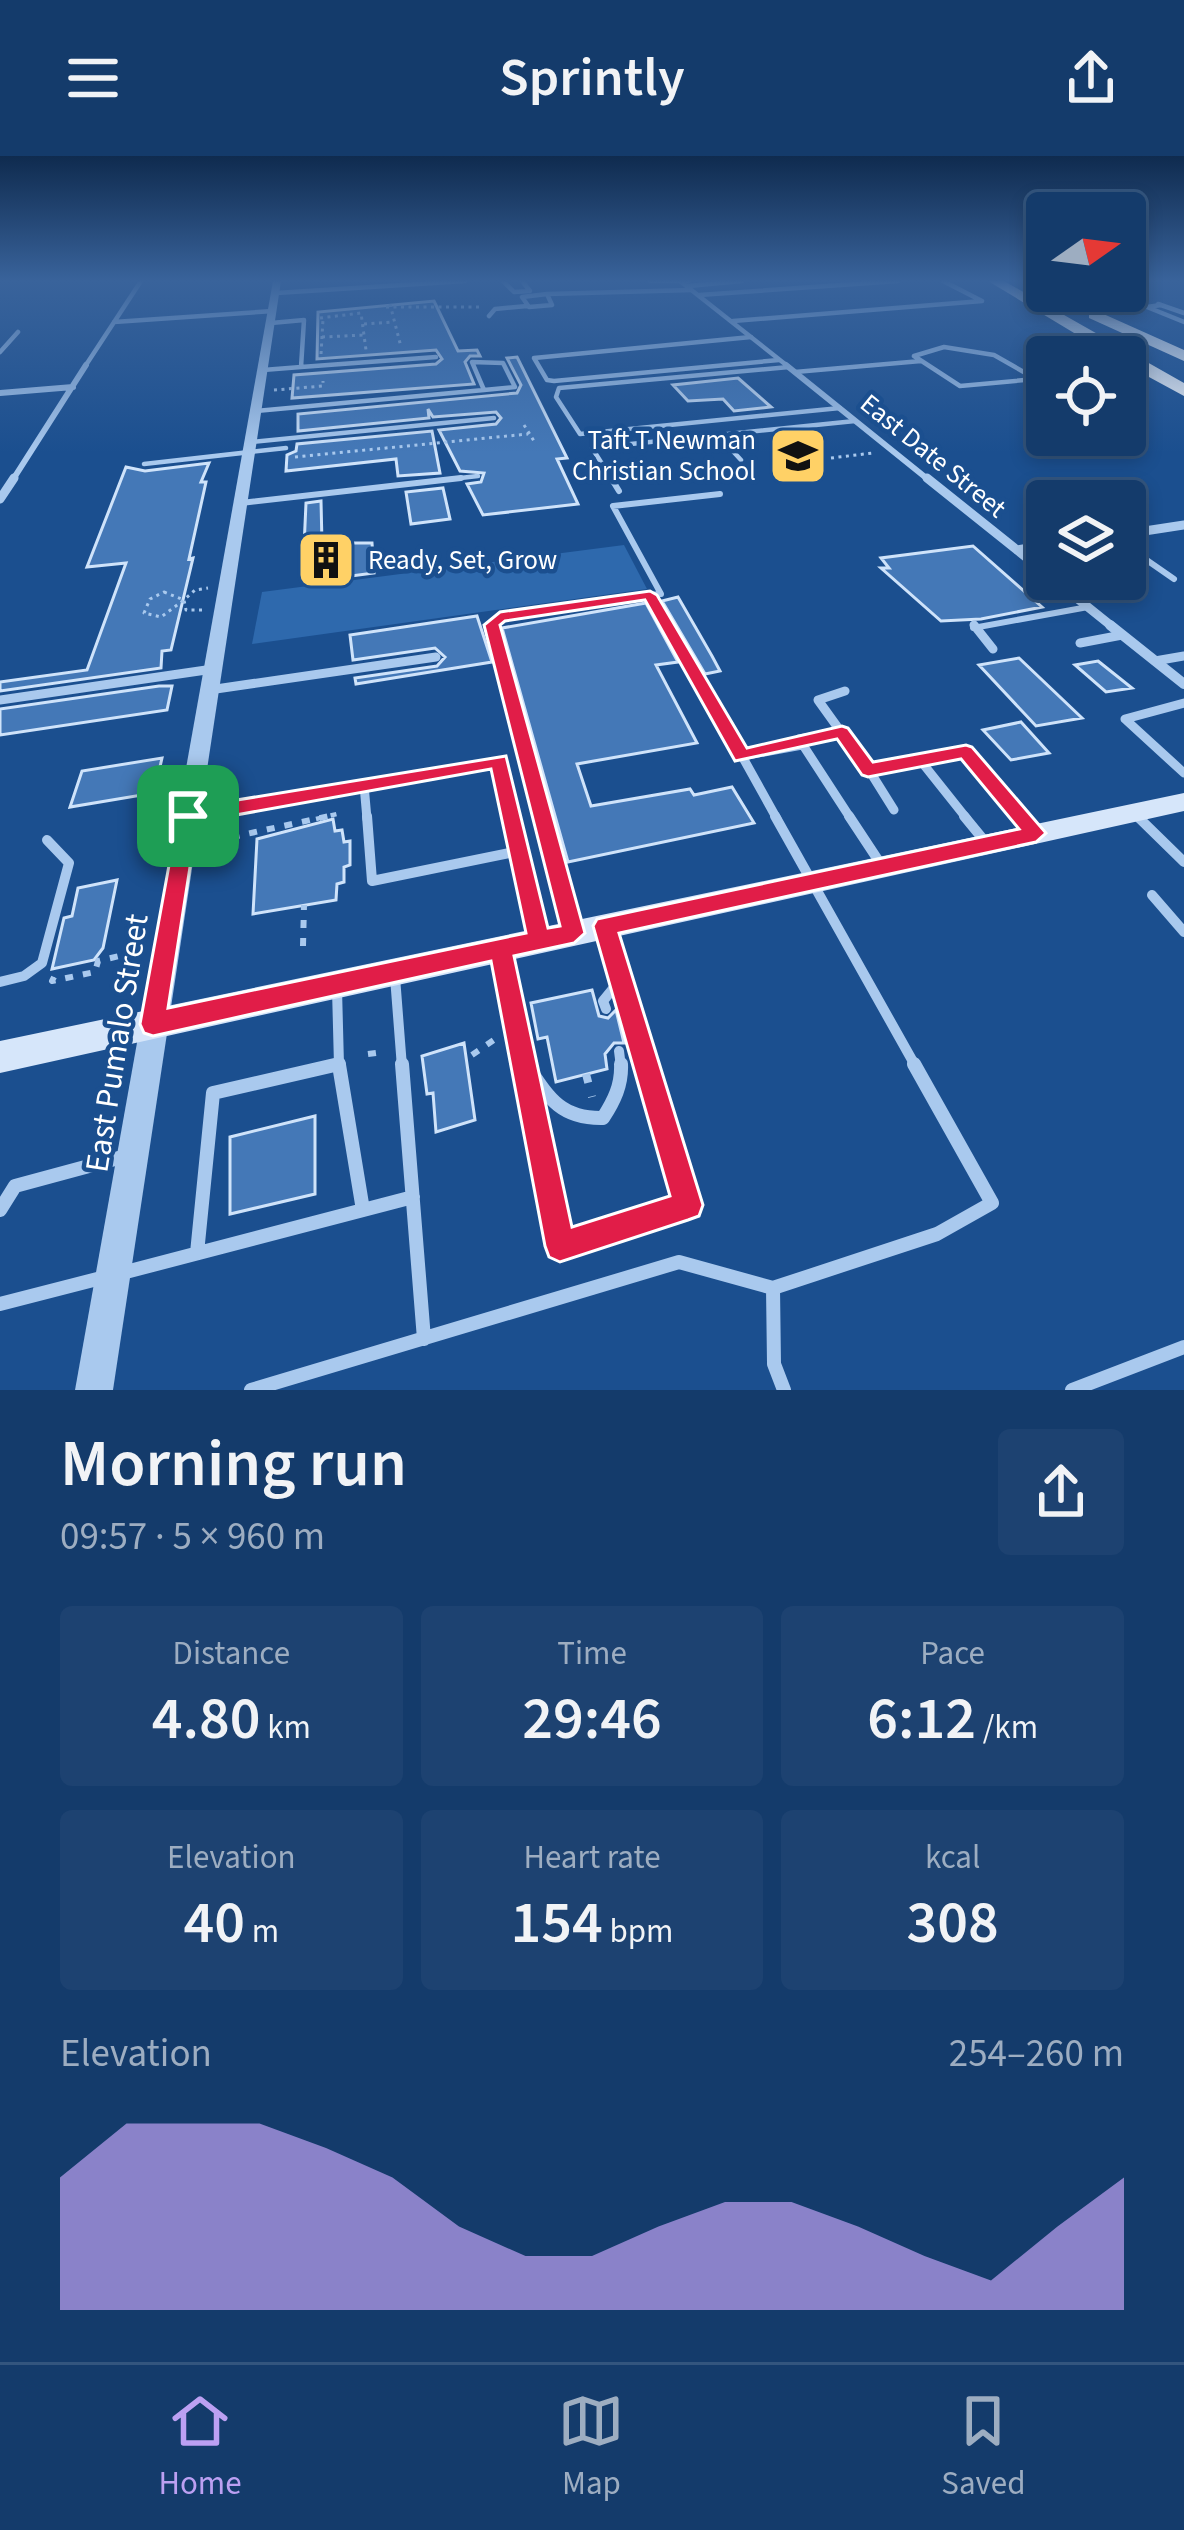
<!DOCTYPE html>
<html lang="en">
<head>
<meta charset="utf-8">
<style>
	body { margin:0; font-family:"Source Sans 3",sans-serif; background:#1d4271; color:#f1f3f6; height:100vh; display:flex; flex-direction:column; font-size:45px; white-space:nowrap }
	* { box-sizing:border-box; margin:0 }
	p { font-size:39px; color:#9dadc1 }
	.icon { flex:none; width:66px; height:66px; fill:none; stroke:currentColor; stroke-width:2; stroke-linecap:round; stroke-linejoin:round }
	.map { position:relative; height:1234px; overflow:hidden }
	.drawer { display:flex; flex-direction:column; background:#143b6b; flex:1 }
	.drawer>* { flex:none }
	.needle { width:78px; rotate:76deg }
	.buttons { position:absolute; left:1026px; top:36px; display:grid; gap:24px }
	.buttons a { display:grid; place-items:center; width:120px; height:120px; border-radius:12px; background:#143b6b; box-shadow:0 6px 18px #0003,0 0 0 3px #33557e; font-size:60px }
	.pin { position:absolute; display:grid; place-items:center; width:102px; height:102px; color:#fff; margin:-51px; border-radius:24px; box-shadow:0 6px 18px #0006 }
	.round { display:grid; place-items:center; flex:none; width:126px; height:126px; border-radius:12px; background:#1d4271 }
	.head { display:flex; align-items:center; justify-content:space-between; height:204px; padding:0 60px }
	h1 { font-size:66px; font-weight:600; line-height:90px }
	.metrics { display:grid; grid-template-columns:repeat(3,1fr); gap:18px; height:204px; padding:12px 60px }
	.metrics div { display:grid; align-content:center; border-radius:12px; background:#1d4271; text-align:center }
	.metrics b { font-size:60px; font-weight:600 }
	.metrics small { font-size:33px; font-weight:400 }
	.metrics p { font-size:33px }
	.chart { height:336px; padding:24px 60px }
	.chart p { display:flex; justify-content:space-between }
	.chart svg { width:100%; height:216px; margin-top:12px; fill:#bca0f2; opacity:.7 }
	header { display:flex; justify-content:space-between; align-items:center; height:156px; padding:0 60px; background:#143b6b; font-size:54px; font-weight:600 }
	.menu { display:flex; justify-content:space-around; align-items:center; height:168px; border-top:3px solid #33557e; background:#143b6b; font-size:33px; color:#9dadc1 }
	.menu a { display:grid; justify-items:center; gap:6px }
	.menu .current { color:#bca0f2 }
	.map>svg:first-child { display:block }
</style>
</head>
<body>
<header><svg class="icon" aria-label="menu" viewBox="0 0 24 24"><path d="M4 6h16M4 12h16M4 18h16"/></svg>Sprintly<svg class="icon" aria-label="share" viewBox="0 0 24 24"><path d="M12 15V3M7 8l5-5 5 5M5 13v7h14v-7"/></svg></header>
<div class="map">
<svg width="1184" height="1234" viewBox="0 0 1184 1234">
	<rect width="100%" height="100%" fill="#1b4f8f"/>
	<!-- green -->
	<path fill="#2e69ad" d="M624 389 647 433 252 488 262 436Z"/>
	<!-- building -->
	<path fill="#4478b7" stroke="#cfe3fa" stroke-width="3" d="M434 145 458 195 477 194 480 200H470L465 206 474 228 292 242 294 219 436 208 442 203 436 194 317 203 318 156Z
		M517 201 567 302 557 303 578 348 483 359 467 328 481 326 484 317 460 315 439 274 496 268 501 262 496 256 433 261 428 253 429 262 298 275V258L517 237 521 229 507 202Z
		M738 222 771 251 734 255 723 243 688 245 673 229Z
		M432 275 440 317 398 320 396 303 286 315 287 299 296 295 297 288Z
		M209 307 201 326H206L189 403 193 402 171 494 162 495 161 512 0 535V526L87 514 126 407 87 411 126 311 145 315Z
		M443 332 450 363 411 368 406 336Z
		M321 345 322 387H372L374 417 313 425 314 412 303 413 306 347Z
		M973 390 1042 451 981 463 941 465 881 412H889L881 402Z
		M678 441 712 500 720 515 705 518 662 445Z
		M646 447 678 506 656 509 697 587 577 608 591 650 690 633 694 639 732 631 754 667 568 706 502 472Z
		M477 460 492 506 356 528 355 522 437 510 445 501 435 492 353 504 350 479Z
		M1019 502 1082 562 1036 570 979 509Z
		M1098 505 1132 532 1106 536 1075 509Z
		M159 530H172L167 554 0 579V553Z
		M1021 566 1049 597 1011 604 983 574Z
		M162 602 154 637 70 651 82 615Z
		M333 663 335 675 342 674 344 686 350 685V709L344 711V726L337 728 336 744 253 758 257 683Z
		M117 724 103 792 94 804 52 813 64 762 72 760 78 732Z
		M592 834 599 860 608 862 616 854 624 887H614L605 898 607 913 556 926 547 881 538 883 531 847Z
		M464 887 475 964 436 976 433 937 427 938 422 900Z
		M315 960V1038L230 1058V981Z"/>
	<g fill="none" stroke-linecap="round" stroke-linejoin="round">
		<!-- path-far3 -->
		<path stroke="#a9c9ee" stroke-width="3" stroke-dasharray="3 4.5" stroke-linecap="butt" d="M390 148 401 191
			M386 151H481
			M320 162 361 157 366 194
			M364 168 394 166
			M322 181 364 179
			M321 198 323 163
			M274 234 323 230V225
			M524 269 534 285
			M295 301 528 278
			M831 302 873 297
			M164 436 184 444 161 461 144 457 150 443Z
			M202 454H186L184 444 195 434 208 432"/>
		<!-- path-far2 -->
		<path stroke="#a9c9ee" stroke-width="4.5" stroke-dasharray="6 9" stroke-linecap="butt" d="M316 663 345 656"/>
		<!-- path-far1 -->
		<path stroke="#a9c9ee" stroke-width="6" stroke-dasharray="8 10" stroke-linecap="butt" d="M214 685 329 660
			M303 790 304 749
			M54 821 52 825 95 816 98 805 128 798
			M368 898 383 896
			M472 899 501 879"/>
		<!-- path -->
		<path stroke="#a9c9ee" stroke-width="8" stroke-dasharray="9 14" stroke-linecap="butt" d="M586 918 592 941"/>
		<!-- service-far4 -->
		<path stroke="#a9c9ee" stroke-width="4.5" d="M503 125 514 136 530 135 522 125
			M650 125H689
			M688 130 742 125
			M547 138 552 149 529 151 522 141Z
			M547 138 691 134
			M1161 149 1147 151 1184 166
			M489 160 495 153 527 150
			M751 181 534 202 547 224 554 225 779 204
			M944 191 994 199 1036 223 960 230 914 200Z
			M0 196 18 176
			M472 206 503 207 515 231 484 234Z
			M301 211 436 201
			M789 211 559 232 556 241 580 278 840 252
			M263 214 301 211 304 164 271 167
			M795 216 921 205
			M256 255 484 234
			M718 279 741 304
			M251 286 494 262
			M144 308 286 292
			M434 325 478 320
			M613 325 592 292 855 265"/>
		<!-- service-far3 -->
		<path stroke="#a9c9ee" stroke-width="6" d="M611 322 619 335
			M241 347 461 322
			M1125 389 1174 423
			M650 439 661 438 613 350 720 338
			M493 472 500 461 650 439 669 472
			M973 472 1088 451"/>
		<!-- service-far2 -->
		<path stroke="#a9c9ee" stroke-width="9" d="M492 469 543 663
			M667 469 742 600
			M974 469 993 493
			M1080 487 1122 479
			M1155 505 1184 500
			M209 534 436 501
			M0 544 213 513
			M1184 547 1125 563 1184 617
			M841 576 818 544 845 535
			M920 604 967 663
			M869 614 894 654
			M364 629 367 663
			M1134 657 1140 663
			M193 659 499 605 512 663
			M777 663 742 600 802 589
			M851 663 799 583 841 576 869 614 966 596 1023 663"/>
		<!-- service-far1 -->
		<path stroke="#a9c9ee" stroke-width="10" d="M367 660 372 725 519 695
			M511 660 539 783
			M542 660 573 777
			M775 660 916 911
			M849 660 882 710
			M964 660 987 688
			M1021 660 1036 677
			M1137 660 1184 706
			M1152 739 1184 776
			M605 772 647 911
			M502 798 525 911
			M395 821 402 911
			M0 826 24 820 42 807 69 707 47 684
			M606 853 603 845 621 823
			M619 895 621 911
			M525 906 528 911
			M329 911 339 909 337 833"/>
		<!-- service -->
		<path stroke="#a9c9ee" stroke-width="14" d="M402 908 424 1183
			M524 908 560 1090 688 1049 646 908
			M526 908C548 941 560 963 603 962 614 945 622 929 621 908
			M339 909 363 1054
			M0 1054 15 1030 126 1000
			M197 1097 213 937 339 908
			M122 1117 413 1041
			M773 1132 774 1208 784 1234
			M0 1148 105 1121
			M251 1234 679 1106 773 1132 937 1078 992 1047 914 908
			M1072 1234 1184 1191"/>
		<!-- minor-far3 -->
		<path stroke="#a9c9ee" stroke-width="4.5" d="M680 125 790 212
			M943 125 982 145
			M276 137 465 125
			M699 139 898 125
			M1158 148 1184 157
			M733 165 982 145
			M114 166 273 155
			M84 212 141 125"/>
		<!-- minor-far2 -->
		<path stroke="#a9c9ee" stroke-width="6" d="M786 209 930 325
			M0 237 73 231
			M12 325 86 209"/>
		<!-- minor-far1 -->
		<path stroke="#a9c9ee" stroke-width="9" d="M927 322 1047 418
			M0 343 14 322
			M1125 378 1184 369
			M1017 394 1047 389
			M1053 423 1114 472"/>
		<!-- minor -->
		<path stroke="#a9c9ee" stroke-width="10" d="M1110 469 1184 528"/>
		<!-- tertiary -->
		<path fill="#a9c9ee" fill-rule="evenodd" d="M273 125H281L113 1234H75Z"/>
		<!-- secondary -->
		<path fill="#d6e6fa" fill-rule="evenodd" d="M1184 637V655L0 917V885Z"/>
		<!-- motorway -->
		<path fill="#fff" fill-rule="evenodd" d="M988 125H1004L1184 227V240L1125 208V201H1114Z
			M1089 156H1099L1184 194V205L1089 162Z"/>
	</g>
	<!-- sky -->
	<linearGradient id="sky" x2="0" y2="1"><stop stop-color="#0f2b4f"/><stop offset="0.42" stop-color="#39639b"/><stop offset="1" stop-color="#39639b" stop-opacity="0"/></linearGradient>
	<rect width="1184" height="297" fill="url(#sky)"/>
	<!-- route -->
	<path fill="#e11d48" stroke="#fff" stroke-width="3" fill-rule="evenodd" d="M650 435 657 439 747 592 842 570 848 572 873 606 966 589 972 591 1046 677 1036 686 619 777 703 1049 699 1060 688 1064 560 1106 549 1101 545 1090 491 805 153 880 144 877 140 868 178 660 188 652 506 600 548 772 560 770 484 469 500 456ZM645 444 735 605 837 583 862 619 868 621 961 603 1019 673 597 763 593 770 670 1040 572 1071 514 800 574 787 585 777 500 469 505 465ZM491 613 526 777 168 852 197 666Z"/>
	<!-- icons -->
	<defs>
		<symbol id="school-square" viewBox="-11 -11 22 22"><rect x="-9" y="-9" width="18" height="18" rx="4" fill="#ffd166" stroke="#1b4f8f"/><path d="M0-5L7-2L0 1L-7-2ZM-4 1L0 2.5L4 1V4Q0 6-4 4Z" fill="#111"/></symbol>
		<symbol id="building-square" viewBox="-11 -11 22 22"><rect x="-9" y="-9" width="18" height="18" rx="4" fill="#ffd166" stroke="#1b4f8f"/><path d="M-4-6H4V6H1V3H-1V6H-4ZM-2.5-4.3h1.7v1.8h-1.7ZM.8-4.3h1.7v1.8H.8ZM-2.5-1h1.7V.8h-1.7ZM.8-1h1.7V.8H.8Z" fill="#111"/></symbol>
	</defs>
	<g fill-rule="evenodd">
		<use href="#school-square" x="765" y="267" width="66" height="66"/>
		<use href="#building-square" x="293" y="371" width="66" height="66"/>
	</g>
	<g text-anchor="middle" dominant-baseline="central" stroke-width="9" stroke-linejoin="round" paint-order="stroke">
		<!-- far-poi labels -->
		<g font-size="27" fill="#fff" stroke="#1b4f8f" text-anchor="end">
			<text x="756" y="284">Taft T Newman<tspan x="756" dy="31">Christian School</tspan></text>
			<text x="368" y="404" text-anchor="start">Ready, Set, Grow</text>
		</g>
		<!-- far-street labels -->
		<g font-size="27" fill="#fff" stroke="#1b4f8f">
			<text transform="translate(933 300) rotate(39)">East Date Street</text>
		</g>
		<!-- street labels -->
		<g font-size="33" fill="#fff" stroke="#1b4f8f">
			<text transform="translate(117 887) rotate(-81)">East Pumalo Street</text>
		</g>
	</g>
</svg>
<div class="buttons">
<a><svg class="needle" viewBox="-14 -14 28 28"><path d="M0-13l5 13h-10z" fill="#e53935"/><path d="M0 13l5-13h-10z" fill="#9dadc1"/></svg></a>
<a><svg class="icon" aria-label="locate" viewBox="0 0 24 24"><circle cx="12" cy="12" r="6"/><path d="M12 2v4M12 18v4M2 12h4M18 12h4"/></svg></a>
<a><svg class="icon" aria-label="layers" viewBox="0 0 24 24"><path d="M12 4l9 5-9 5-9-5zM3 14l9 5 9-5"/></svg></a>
</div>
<div class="pin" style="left:188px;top:660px;background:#1e9e55"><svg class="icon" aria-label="arrive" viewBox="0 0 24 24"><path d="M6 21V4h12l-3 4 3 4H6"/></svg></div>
</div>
<section class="drawer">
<div class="head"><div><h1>Morning run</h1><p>09:57 · 5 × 960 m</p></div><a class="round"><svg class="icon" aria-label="share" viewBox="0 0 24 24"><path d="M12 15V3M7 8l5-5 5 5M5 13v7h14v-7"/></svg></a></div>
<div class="metrics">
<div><p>Distance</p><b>4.80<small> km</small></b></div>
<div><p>Time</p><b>29:46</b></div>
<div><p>Pace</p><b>6:12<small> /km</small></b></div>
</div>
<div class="metrics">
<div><p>Elevation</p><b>40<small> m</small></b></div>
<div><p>Heart rate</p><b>154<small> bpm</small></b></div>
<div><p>kcal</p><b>308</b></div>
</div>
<div class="chart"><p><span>Elevation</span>254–260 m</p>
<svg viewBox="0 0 160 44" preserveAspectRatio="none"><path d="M0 44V17L10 6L20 6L30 6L40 11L50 17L60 27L70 33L80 33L90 27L100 22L110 22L120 27L130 33L140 38L150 27L160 17V44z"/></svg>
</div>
</section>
<nav class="menu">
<a class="current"><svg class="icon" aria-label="home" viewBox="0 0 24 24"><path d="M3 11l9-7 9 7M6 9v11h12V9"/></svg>Home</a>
<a><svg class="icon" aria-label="map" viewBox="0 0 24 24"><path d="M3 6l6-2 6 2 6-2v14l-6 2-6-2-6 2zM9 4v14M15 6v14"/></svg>Map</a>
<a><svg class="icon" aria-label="saved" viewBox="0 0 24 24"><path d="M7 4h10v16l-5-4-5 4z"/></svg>Saved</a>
</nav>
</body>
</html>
